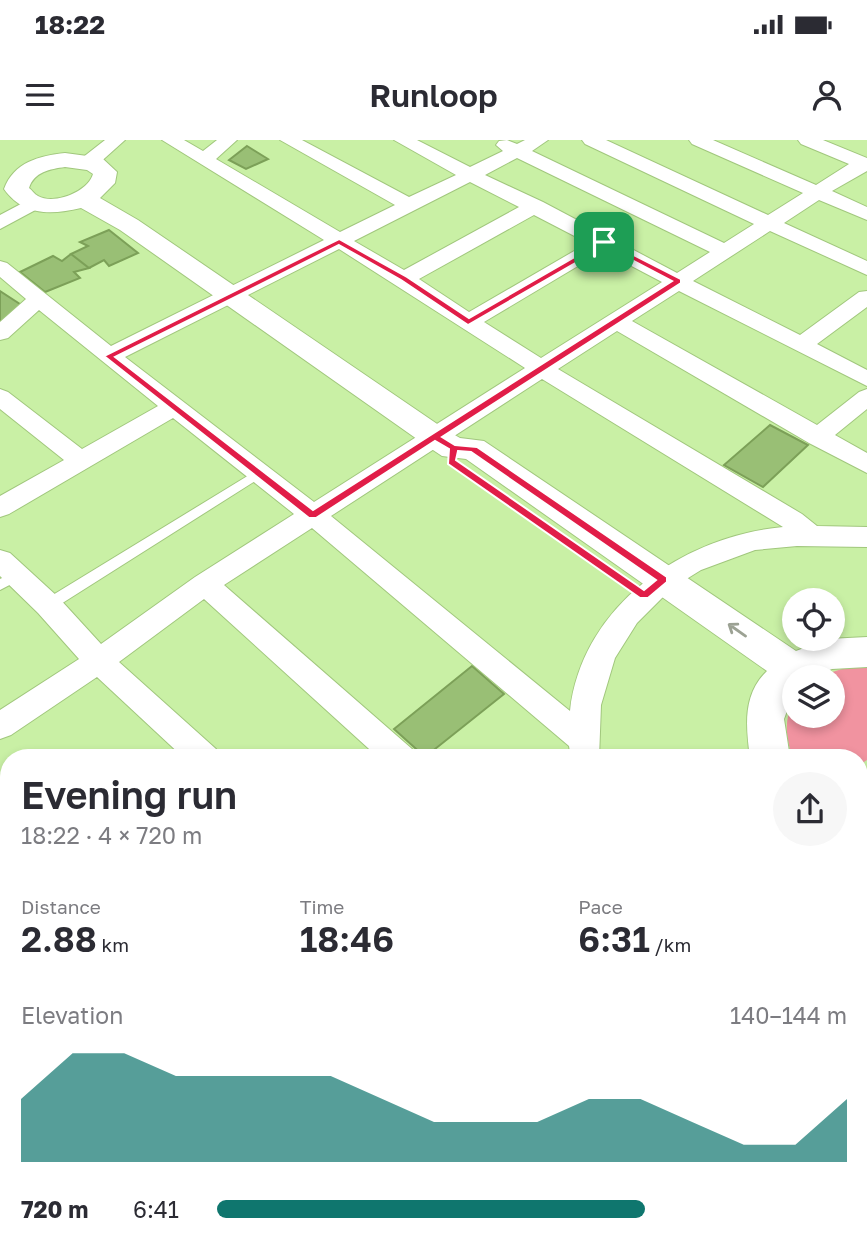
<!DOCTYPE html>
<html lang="en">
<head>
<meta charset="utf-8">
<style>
	body { margin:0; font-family:"Golos Text",sans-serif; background:#f7f7f7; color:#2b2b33; height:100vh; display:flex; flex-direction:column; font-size:26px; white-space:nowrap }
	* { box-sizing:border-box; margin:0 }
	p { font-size:23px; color:#7c7c81 }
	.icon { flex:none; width:38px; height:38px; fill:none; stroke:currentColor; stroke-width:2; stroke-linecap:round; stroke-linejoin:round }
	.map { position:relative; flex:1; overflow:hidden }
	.details { position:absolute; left:0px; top:609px; width:868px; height:502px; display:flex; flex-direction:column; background:#fff; border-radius:28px 28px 0 0; box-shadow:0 4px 10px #0003 }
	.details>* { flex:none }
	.buttons { position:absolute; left:782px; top:448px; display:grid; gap:14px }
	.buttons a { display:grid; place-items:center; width:63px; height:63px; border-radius:50%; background:#fff; box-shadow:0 4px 10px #0003; font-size:35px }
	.pin { position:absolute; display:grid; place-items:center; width:60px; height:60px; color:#fff; margin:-30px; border-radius:14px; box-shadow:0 4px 10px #0006 }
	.round { display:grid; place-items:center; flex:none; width:74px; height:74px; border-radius:37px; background:#f7f7f7 }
	.summary { display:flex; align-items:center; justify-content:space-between; height:119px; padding:0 21px }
	h1 { font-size:38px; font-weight:600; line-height:52px }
	.stats { display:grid; grid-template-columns:repeat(3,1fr); gap:10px; height:119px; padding:7px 21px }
	.stats div { display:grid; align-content:center }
	.stats b { font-size:35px; font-weight:600 }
	.stats small { font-size:19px; font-weight:400 }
	.stats p { font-size:19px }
	.chart { height:196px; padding:14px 21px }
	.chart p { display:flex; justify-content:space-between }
	.chart svg { width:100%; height:126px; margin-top:7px; fill:#0f766e; opacity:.7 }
	ul { padding:0 21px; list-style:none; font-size:23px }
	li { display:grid; grid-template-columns:112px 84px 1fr; align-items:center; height:52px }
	li i { height:18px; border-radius:9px; background:#0f766e }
	.status { display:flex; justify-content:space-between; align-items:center; height:49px; padding:0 35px; background:#fff; direction:ltr }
	.status svg { height:19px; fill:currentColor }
	header { display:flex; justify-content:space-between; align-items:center; height:91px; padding:0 21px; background:#fff; font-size:32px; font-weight:600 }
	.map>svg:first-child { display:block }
</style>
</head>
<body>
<div class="status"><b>18:22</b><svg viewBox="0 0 49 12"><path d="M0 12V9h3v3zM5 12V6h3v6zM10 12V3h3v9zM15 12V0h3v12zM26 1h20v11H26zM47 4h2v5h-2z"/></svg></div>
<header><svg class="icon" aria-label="menu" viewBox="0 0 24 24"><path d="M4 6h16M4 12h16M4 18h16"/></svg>Runloop<svg class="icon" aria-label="person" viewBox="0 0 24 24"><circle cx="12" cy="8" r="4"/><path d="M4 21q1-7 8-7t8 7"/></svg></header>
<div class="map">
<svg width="867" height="1110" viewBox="0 0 867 1110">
	<rect width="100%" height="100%" fill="#c9f0a5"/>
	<!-- green -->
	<path fill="#f193a0" d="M867 527V620L859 625V618H793C785 597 784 579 794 560V576H833V537H817L845 528Z"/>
	<!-- building -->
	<path fill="#99bf75" stroke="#7ca058" stroke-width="2" d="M247 6 268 19 246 29 229 20Z
		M109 90 138 113 109 126 104 120 89 128 71 114 88 106 80 102Z
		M71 114 89 128 74 132 80 138 45 152 20 132 53 116 62 121Z
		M0 151 23 166 0 184Z
		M770 285 808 305 763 347 724 325Z
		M472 526 504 554 425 617 394 589Z"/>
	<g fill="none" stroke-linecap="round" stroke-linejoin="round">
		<defs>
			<path id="lane" d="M259 329 263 330V336L53 469H43L41 465 43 461Z
				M16 431 22 436 21 439 0 450V439Z"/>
			<path id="street" d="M105 0H125L96 26H82L80 22 82 18Z
				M162 0H184L203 11 217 0H237L216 19 340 92 395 65 280 0H302L409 57 456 35 394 0H417L470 27 503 11 496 5 499 1 507 0 517 4 525 0H548L532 11 724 103 754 84 585 4 582 0H606L768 75 803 53 692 4 689 0H713L816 45 849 24 801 4 798 0H823L867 18V31L832 51 867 67V80L819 60 784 83 867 121V135L770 91 693 141 800 195 859 152 867 151V167L817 204 867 230V246L679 151 632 181 817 285 859 252 867 249V269L835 295 867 313V333L809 303 617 191 558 229 802 374 817 386 867 387V407L797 406 755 410 701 430 672 448 637 483 615 518 601 565 599 618H571L569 606 312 388 224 445 412 609 416 618H379L204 459 119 522 216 609 220 618H184L97 537 11 595 0 599V570L79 519 38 473 0 436V410L10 413 58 457 101 504 195 437 294 374 173 278 9 374 0 377V356L64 320 0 269V249L8 252 82 309 158 266 39 170 8 198 0 200V182L26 159 0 137V121L7 123 111 206 324 100ZM517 18 710 112 677 133 543 62 485 35ZM470 42 519 67 404 130 354 101ZM534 75 588 103 469 172 419 139ZM339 109 525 228 314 362 125 217ZM603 111 662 142 541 218 484 182ZM542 239 783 387C684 396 582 465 570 571L331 376Z
				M34 57 44 63 41 67 0 89V75Z
				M0 732 9 736V781L0 778Z
				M859 938 867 941V982L859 979Z
				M9 950V992L0 995V953Z
				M108 1102H154L151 1110H105Z
				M445 1102H489L486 1110H442Z
				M737 1102H780L777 1110H734Z"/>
			<path id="secondary" d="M65 13 102 18 117 32 115 43 100 58 138 80 446 290 460 298 484 301 796 511 828 499 867 497V527L832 529 812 537H794V552L784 579 790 618H750C746 587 742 555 767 531L466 319 442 316 424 304 120 90 81 68C51 75 23 76 4 49 14 22 39 16 65 13ZM65 27 87 30 93 34C88 52 54 65 38 56 34 54 32 50 29 48 34 32 50 29 65 27Z
				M859 696 867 699V742L859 739Z"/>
		</defs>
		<!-- lane casing -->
		<use href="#lane" stroke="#a1c77d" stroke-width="2"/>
		<!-- street casing -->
		<use href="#street" stroke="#a1c77d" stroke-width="2"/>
		<!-- secondary casing -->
		<use href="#secondary" stroke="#a1c77d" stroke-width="2"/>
		<!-- lane -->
		<use href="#lane" fill="#fff" fill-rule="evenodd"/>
		<!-- street -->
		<use href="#street" fill="#fff" fill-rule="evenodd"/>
		<!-- secondary -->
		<use href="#secondary" fill="#fff" fill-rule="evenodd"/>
	</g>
	<!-- one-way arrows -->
	<defs><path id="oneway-shaft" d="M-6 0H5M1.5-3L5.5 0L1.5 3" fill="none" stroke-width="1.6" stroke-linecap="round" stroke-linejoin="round" transform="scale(1.75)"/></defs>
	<use stroke="#9ca294" href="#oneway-shaft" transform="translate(737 490) rotate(-145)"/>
	<!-- route -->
	<path fill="#e11d48" stroke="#fff" stroke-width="2" fill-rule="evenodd" d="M339 99 407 137 469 178 604 100 681 139V143L442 297 455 305 477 307 667 437V442L648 458H640L448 324 449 309 435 301 316 378H309L104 216ZM339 105 401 140 468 185 605 106 672 141 313 370 115 217ZM458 311 471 312 656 440 644 450 456 320Z"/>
</svg>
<div class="buttons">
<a><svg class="icon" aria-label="locate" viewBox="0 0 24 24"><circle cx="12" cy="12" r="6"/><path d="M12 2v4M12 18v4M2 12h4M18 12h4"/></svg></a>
<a><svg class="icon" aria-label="layers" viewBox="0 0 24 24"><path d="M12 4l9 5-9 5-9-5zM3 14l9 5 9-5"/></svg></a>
</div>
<div class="pin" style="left:604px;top:102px;background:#1e9e55"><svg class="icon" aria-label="arrive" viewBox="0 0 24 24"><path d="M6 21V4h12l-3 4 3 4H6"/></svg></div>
<section class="details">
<div class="summary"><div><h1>Evening run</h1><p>18:22 · 4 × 720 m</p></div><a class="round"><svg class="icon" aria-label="share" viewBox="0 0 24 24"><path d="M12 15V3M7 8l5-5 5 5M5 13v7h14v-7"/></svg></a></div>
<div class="stats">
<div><p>Distance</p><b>2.88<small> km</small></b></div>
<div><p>Time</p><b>18:46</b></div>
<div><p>Pace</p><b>6:31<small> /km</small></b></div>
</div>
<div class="chart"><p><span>Elevation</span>140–144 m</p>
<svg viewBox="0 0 160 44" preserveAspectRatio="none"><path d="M0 44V22L10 6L20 6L30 14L40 14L50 14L60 14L70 22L80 30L90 30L100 30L110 22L120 22L130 30L140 38L150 38L160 22V44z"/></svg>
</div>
<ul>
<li><b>720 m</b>6:41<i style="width:68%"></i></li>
</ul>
</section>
</div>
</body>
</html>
